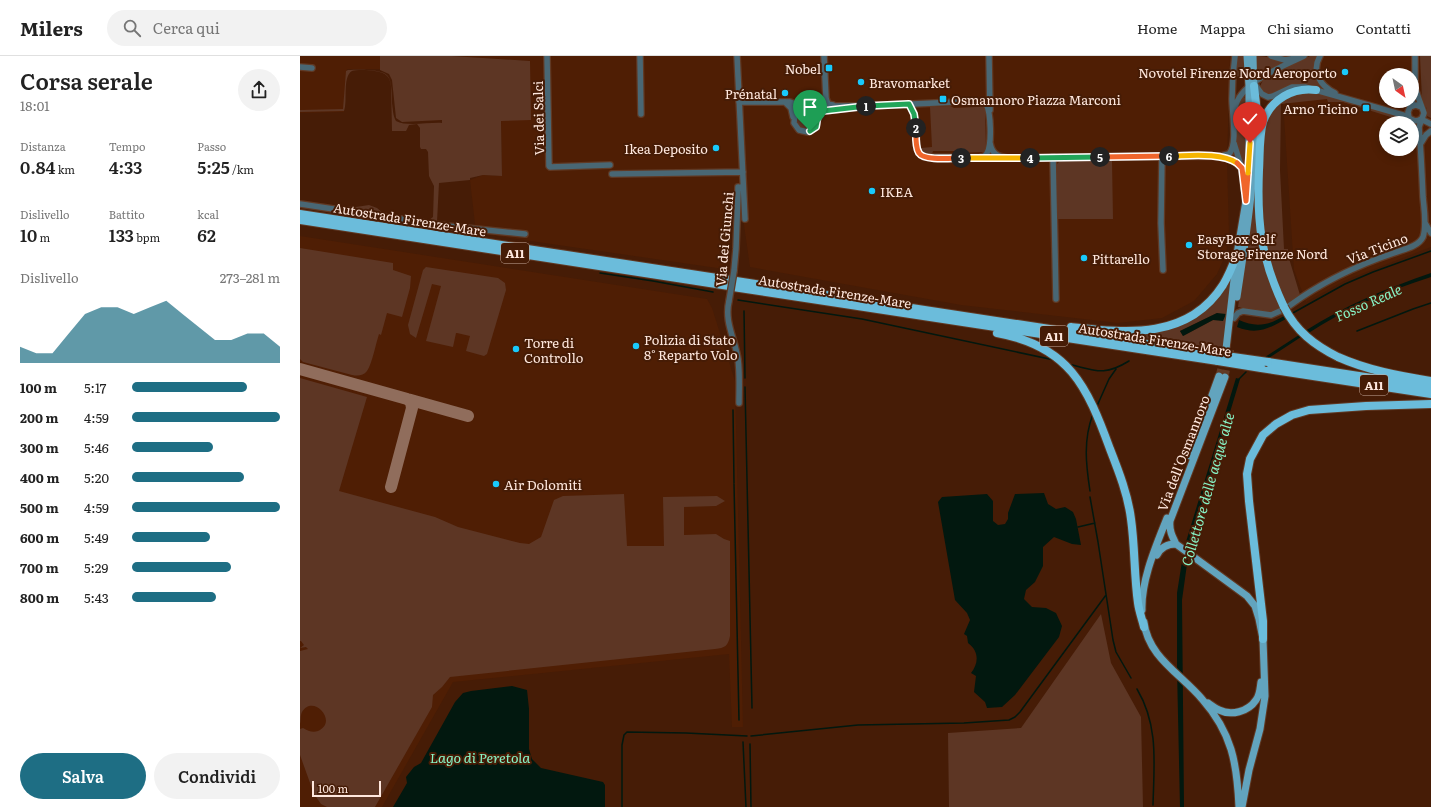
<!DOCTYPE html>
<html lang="it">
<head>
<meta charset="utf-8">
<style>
	body { margin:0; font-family:Literata,serif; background:#f2f2f2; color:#222; height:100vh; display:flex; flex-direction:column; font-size:15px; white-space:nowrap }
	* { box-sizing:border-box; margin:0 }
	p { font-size:13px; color:#767676 }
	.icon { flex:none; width:22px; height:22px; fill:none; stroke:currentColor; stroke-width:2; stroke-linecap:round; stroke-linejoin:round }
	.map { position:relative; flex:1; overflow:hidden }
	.sheet { display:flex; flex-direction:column; background:#fff; width:300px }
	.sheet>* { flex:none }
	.needle { width:26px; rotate:147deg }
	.buttons { position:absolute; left:1079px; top:12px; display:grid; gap:8px }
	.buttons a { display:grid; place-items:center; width:40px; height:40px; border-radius:50%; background:#fff; box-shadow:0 2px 10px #0003; font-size:20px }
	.scale { position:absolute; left:12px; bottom:10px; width:69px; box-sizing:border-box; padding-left:4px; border:2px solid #ffe8de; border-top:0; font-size:11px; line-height:14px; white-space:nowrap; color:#ffe8de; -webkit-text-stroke:3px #461c06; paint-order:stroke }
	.pin { position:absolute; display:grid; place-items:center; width:34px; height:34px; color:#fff; margin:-41px -17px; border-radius:50% 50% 50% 0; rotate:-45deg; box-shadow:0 0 4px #0007 }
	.pin .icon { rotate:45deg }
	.km { position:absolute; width:20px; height:20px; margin:-10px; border-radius:50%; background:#222; color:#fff; font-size:11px; line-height:20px; text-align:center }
	.round { display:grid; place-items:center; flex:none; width:42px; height:42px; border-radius:21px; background:#f2f2f2 }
	.head { display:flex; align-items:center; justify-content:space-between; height:68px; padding:0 20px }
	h1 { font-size:22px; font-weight:600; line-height:30px }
	.figures { display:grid; grid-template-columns:repeat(3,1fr); gap:6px; height:68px; padding:4px 20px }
	.figures div { display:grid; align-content:center }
	.figures b { font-size:17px; font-weight:600 }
	.figures small { font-size:11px; font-weight:400 }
	.figures p { font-size:11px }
	.chart { height:112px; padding:8px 20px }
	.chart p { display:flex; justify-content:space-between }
	.chart svg { width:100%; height:72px; margin-top:4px; fill:#1e6e84; opacity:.7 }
	.button { display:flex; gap:8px; margin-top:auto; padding:8px 20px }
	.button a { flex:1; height:46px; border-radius:24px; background:#1e6e84; color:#fff; font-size:16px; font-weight:600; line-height:46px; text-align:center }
	.button a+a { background:#f2f2f2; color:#222 }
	ul { padding:0 20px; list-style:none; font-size:13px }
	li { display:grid; grid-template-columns:64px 48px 1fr; align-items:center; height:30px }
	li i { height:10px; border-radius:5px; background:#1e6e84 }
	header { display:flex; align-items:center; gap:24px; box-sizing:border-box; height:56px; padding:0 20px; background:#fff; border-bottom:1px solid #e0e0e0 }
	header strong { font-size:19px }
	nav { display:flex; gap:22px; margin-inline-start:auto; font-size:14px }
	.search { width:280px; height:36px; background:#f2f2f2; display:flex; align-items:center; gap:10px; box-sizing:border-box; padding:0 14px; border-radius:22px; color:#767676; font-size:15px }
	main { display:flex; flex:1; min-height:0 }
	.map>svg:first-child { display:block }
</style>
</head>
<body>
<header>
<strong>Milers</strong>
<div class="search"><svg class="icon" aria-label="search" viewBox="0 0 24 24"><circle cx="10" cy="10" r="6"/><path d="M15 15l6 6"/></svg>Cerca qui</div>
<nav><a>Home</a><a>Mappa</a><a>Chi siamo</a><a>Contatti</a></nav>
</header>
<main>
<section class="sheet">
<div class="head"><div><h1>Corsa serale</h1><p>18:01</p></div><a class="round"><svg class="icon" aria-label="share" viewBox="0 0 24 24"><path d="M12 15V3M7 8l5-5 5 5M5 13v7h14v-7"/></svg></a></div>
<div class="figures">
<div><p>Distanza</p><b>0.84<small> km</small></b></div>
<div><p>Tempo</p><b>4:33</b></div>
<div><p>Passo</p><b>5:25<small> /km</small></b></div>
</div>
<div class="figures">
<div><p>Dislivello</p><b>10<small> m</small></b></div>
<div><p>Battito</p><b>133<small> bpm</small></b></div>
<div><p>kcal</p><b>62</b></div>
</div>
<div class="chart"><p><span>Dislivello</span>273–281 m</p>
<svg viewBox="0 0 160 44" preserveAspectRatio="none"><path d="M0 44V34L10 38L20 38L30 26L40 14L50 10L60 10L70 14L80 10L90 6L100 14L110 22L120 30L130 30L140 26L150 26L160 34V44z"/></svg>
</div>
<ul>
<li><b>100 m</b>5:17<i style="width:78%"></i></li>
<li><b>200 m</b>4:59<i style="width:100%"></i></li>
<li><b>300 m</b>5:46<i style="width:55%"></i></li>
<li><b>400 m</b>5:20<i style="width:76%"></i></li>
<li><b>500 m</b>4:59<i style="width:100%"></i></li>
<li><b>600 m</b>5:49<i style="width:53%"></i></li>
<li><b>700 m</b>5:29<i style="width:67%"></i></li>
<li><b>800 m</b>5:43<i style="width:57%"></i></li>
</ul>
<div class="button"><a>Salva</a><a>Condividi</a></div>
</section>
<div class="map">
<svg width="1131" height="751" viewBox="0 0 1131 751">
	<rect width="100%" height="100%" fill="#461c06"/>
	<!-- built -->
	<path fill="#4f1e04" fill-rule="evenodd" d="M0 0H81L80 13H47L44 56 0 57Z
		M152 0H930L927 105 929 179 926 198 917 218 894 245 862 262 818 267 661 249 450 211 443 162H436L424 213 176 177 170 124 183 119 202 120 201 65 230 5Z
		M1017 0H1131V191L1046 224 1006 246 994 214 983 45 1015 43 1012 12ZM1086 19H1112V45H1086ZM1086 67H1112V93H1086Z
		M0 180 407 243 412 252 435 325 443 671H432L429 598 153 626 82 751H0Z"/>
	<!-- green -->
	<path fill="#5d3624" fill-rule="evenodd" d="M80 0H152L230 5 231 64 201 65 202 120 183 119 170 122V124L139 127 137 166 38 151 46 150 56 151 69 149 77 152 84 158 129 164 133 161 134 130 129 120 128 96 126 93H121L120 91V72L117 68 109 69 106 75H92L91 30C90 26 90 22 86 19 81 14 59 13 52 15 42 21 48 45 44 55L0 56V54L43 53 46 15 48 14C58 14 85 12 89 22 92 29 92 40 92 47 93 54 93 60 96 65 107 71 129 66 142 67V64L102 66 96 62 92 24 89 18 80 14Z
		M938 0H943L944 16H942L941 20 937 21Z
		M956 0C966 0 975 3 985 6L957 20Z
		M1010 0H1018L1016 3 1022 31 1000 27H995L969 39 965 38 961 32V28L964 23Z
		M1120 0H1131V62L1127 60V53L1122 44Z
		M1011 35 1102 62 1105 63 1107 67H1103L1100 64 1043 46H1028L1027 43 981 48 980 114 984 193H988V199L1000 239 986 249 967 199 961 158 963 98 966 64 975 50 986 41Z
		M943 42H945L946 43V87L945 108 944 109 936 90V53Z
		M676 49H682L685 52 686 92 684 96 656 97 654 95H633L632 98H627L621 95V92L632 91 630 51 650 50 654 52 676 51Z
		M496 64a10 10 0 1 1 20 0a10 10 0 1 1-20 0Z
		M760 105H812L813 163H757L756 109Z
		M954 151 981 253 973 257 938 251 952 152Z
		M0 192 93 207V214L111 220 110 232 102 261 87 257 81 279 79 278C76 287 72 308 67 315 63 320 58 320 52 319L3 306 0 303Z
		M126 211 198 222 205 227 206 234 187 298 184 300 166 295 170 280 157 277H156L153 291 126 285 141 230 132 228 116 282 110 278 108 269 123 214Z
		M932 220 923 293 836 281 837 279 886 266ZM917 257 921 264H913L883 280 880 275Z
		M0 322 67 341 39 435 135 461 158 471 220 487 229 488 241 481 254 444 263 440 324 438 327 490H364L363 441 417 440 425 445 416 450 384 451V479L416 478 424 483 430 485V580C428 590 425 592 415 593L150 621 142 631 133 639 132 651 75 751H27L21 748 14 738 0 699V673L3 672C8 675 13 677 18 675 39 666 13 637 2 656 0 660 1 665 0 668V595L8 593 6 591 0 592 4 589 1 585H0Z
		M801 558 811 607 841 661 843 751H649L648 677 721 672Z"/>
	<!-- water -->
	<path fill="#02180f" d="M1131 217V221C1087 235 1045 253 1007 278L1005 275C1044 250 1087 232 1131 217Z
		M917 257 926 258 923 265 913 264 883 280 880 275Z
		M984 260 986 263C968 273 957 279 937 271L939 264C956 272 969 269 984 260Z
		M999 279 1001 281 969 302 965 301Z
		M936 322 940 323 889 492 885 489Z
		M744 437 748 448 756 453 765 451 773 456 776 463 781 489 772 488 754 481 743 491V510L735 526 726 534 724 543 732 551 746 552 756 557 762 570 759 581 715 639 702 651 687 652 685 646 674 636 676 620 671 617C679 607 679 595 668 587L667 580 664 578 670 564 667 557 655 544 638 446 642 441 687 438 693 445V465L698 469 705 468 708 463V457L715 438Z
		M883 499 888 501 882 544 884 751H880L877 613V537Z
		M212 630 227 634 229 653V693L232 703 241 712 303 726 305 729V751H93L107 727 106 721 114 711 121 707 155 646 163 637 171 635Z"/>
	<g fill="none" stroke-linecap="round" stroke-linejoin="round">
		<!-- stream -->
		<path stroke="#02180f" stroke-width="1.5" d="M300 217 353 225 413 236
			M438 244 562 263 754 304
			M444 255 445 322
			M991 258 1045 228 1073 216 1131 195
			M1057 275 1113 253 1131 247
			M768 308C795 314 803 321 829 305
			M938 324 946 316
			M445 331 452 652
			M797 350 809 323 816 313
			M433 354 434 427
			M434 428 439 664
			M790 435C786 409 783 384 793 358
			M790 441 798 486 813 584 816 596 831 622
			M778 471 795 467
			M837 633C859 670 854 708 853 749
			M451 680 558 669 664 667 709 664 715 661 720 656 806 539
			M443 686 446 751
			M450 688 451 751
			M322 751V689L324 679 327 676 386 677 447 680"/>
		<!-- taxiway -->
		<path stroke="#906d5c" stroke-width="12" d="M0 313 168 360
			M91 431 112 352 111 346 107 343"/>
		<!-- major-tunnel -->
		<path stroke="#623b26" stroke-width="7" stroke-dasharray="7 3.5" stroke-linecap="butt" d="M919 320 924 301
			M925 321 931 292"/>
		<defs>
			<path id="minor" d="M247 0 249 110 250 111 310 109
				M340 0 341 58
				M437 0 445 163
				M524 0 526 42 528 48 533 49
				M689 0 690 54
				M971 0 985 4 996 2
				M1020 0C1011 15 1020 30 1035 37
				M0 11 12 12
				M954 27 962 38 968 41 973 40 992 31H1005L1103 59C1110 61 1114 68 1121 63
				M439 46H490L505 51
				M485 46 491 52 493 61
				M608 48C618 54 616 81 617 92L619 97 624 101 701 102
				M570 50 523 55 518 59 516 71 508 76 499 74 494 67 495 57 499 53 505 51 510 52 533 50H570L677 45 686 48C691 56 692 89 687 97 686 100 682 101 679 102
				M1111 50 1115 32V0
				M935 52C940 26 982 11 1004 0
				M1109 62 1108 56 1110 51 1116 49 1121 51
				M1121 63 1131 68
				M690 87C692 98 697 100 707 102L919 100 934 105 942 113
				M934 87 942 113 944 133
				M1121 87 1126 79 1131 75
				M862 100 861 167 863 214
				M921 100 929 98C938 88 932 57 932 43 932 29 933 14 935 0
				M753 101 756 243
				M312 118 443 116
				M0 148 147 170 225 178
				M1125 167 1131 177
				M434 215 436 193 438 137V131L443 132
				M429 245C424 266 435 283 438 303 440 318 439 333 439 347
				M989 250C1022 226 1055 210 1094 197 1104 193 1118 191 1123 181 1127 169 1124 153 1123 141 1122 118 1121 95 1119 71L1124 57 1115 32
				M934 262 938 257 943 255 971 259 980 255"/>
			<path id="major" d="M953 0 954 36
				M937 241C946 181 956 122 954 62
				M926 293 937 198 946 145 949 102V30L947 0
				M925 321 870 465C869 474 872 480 876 488L947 540 955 550 959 563 963 583 965 640 960 673 949 714 942 751
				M890 400 919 320
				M857 499C861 491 867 488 876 488
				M842 554C841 524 856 490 867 462
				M844 566C848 601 881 618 902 643 932 677 937 707 939 751
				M908 647C911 649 915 652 919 654 931 660 948 656 956 644 960 639 960 632 961 626"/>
			<path id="highway" d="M954 30 959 74
				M0 158 430 224
				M0 164 429 230
				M436 225 919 299
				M433 231 918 305
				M984 251C974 230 966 208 962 184 958 161 958 138 959 114 960 99 959 81 963 66 971 43 993 31 1016 34
				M771 271C827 277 888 284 923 229 929 219 933 209 937 198
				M697 277C769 290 787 330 810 393 819 416 828 439 831 463 835 491 834 519 838 547 839 555 842 563 844 571
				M1038 301C1067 314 1099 320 1131 325
				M968 306 1131 331
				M961 312 1131 338
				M963 583V565L949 445 947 418 950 403 963 379 976 368 992 359 1009 354 1066 350 1131 348"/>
		</defs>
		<!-- minor casing -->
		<use href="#minor" stroke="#603924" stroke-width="8"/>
		<!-- major casing -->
		<use href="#major" stroke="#603924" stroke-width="9"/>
		<!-- highway casing -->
		<use href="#highway" stroke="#603924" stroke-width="10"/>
		<!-- minor -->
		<use href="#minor" stroke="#496774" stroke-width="5.5"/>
		<!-- major -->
		<use href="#major" stroke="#62a4be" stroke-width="7"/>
		<!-- highway -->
		<use href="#highway" stroke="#6bbcdb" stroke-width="8"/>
		<defs>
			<path id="minor-bridge" d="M429 245 434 215"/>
			<path id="highway-bridge" d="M984 251C996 275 1014 289 1038 301
				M919 299 968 306
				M918 305 961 312"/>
		</defs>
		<!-- minor-bridge casing -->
		<use href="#minor-bridge" stroke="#603924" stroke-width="8" stroke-linecap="butt"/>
		<!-- highway-bridge casing -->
		<use href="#highway-bridge" stroke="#603924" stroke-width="10" stroke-linecap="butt"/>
		<!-- minor-bridge -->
		<use href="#minor-bridge" stroke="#496774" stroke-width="5.5"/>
		<!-- highway-bridge -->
		<use href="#highway-bridge" stroke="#6bbcdb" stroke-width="8"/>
	</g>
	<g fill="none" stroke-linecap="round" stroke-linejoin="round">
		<defs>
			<path id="split-1" d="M510 75 516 71 518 59 523 55 566 50"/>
			<path id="split-2" d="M566 50 609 48 614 58 616 72"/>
			<path id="split-3" d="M616 72C616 80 615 91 619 97 624 105 652 102 661 102"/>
			<path id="split-4" d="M661 102H730"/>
			<path id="split-5" d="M730 102 800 101"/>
			<path id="split-6" d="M800 101 869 100"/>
			<path id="split-7" d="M869 100C888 100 921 96 937 107"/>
			<path id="split-8" d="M937 107 942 112 946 145 948 117"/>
			<path id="split-9" d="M948 117 950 87"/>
		</defs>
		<!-- split-1 casing -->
		<use href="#split-1" stroke="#fff" stroke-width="8"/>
		<!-- split-2 casing -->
		<use href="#split-2" stroke="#fff" stroke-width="8"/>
		<!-- split-3 casing -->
		<use href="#split-3" stroke="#fff" stroke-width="8"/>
		<!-- split-4 casing -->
		<use href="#split-4" stroke="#fff" stroke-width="8"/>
		<!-- split-5 casing -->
		<use href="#split-5" stroke="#fff" stroke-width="8"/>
		<!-- split-6 casing -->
		<use href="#split-6" stroke="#fff" stroke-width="8"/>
		<!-- split-7 casing -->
		<use href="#split-7" stroke="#fff" stroke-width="8"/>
		<!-- split-8 casing -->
		<use href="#split-8" stroke="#fff" stroke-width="8"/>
		<!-- split-9 casing -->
		<use href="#split-9" stroke="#fff" stroke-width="8"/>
		<!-- split-1 -->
		<use href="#split-1" stroke="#22a559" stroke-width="5"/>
		<!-- split-2 -->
		<use href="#split-2" stroke="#22a559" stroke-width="5"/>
		<!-- split-3 -->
		<use href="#split-3" stroke="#f0652b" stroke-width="5"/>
		<!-- split-4 -->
		<use href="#split-4" stroke="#f5b400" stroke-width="5"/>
		<!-- split-5 -->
		<use href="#split-5" stroke="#22a559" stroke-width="5"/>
		<!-- split-6 -->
		<use href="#split-6" stroke="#f0652b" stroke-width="5"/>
		<!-- split-7 -->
		<use href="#split-7" stroke="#f5b400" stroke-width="5"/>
		<!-- split-8 -->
		<use href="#split-8" stroke="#f0652b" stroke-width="5"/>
		<!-- split-9 -->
		<use href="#split-9" stroke="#f5b400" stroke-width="5"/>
	</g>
	<!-- markers -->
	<g fill="#19cafc" stroke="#461c06" stroke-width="1.5">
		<rect x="525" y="8" width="8" height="8" rx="2"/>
		<circle cx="1045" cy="16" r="4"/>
		<circle cx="561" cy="26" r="4"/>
		<circle cx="485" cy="37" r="4"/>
		<rect x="639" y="39" width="8" height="8" rx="2"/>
		<rect x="1062" y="48" width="8" height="8" rx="2"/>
		<circle cx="416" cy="92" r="4"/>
		<circle cx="572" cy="135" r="4"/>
		<circle cx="889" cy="189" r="4"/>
		<circle cx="784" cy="202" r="4"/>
		<circle cx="336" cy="290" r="4"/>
		<circle cx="216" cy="293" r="4"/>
		<circle cx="196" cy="428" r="4"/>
	</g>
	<g text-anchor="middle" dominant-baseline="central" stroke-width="4" stroke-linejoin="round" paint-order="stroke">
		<!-- shield labels -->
		<g fill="#461c06" stroke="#c8ab9d" stroke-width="1">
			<rect x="201" y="187" width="28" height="20" rx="3"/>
			<rect x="740" y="270" width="28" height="20" rx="3"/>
			<rect x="1060" y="319" width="28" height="20" rx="3"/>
		</g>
		<g font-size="12" font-weight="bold" fill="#ffe8de">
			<text x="215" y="197">A11</text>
			<text x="754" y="280">A11</text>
			<text x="1074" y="329">A11</text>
		</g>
		<!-- poi labels -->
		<g font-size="13" fill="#ffe8de" stroke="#461c06" text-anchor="start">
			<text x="521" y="12" text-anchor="end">Nobel</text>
			<text x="1037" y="16" text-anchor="end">Novotel Firenze Nord Aeroporto</text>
			<text x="569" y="26">Bravomarket</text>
			<text x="477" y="37" text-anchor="end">Prénatal</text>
			<text x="651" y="43">Osmannoro Piazza Marconi</text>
			<text x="1058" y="52" text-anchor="end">Arno Ticino</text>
			<text x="408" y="92" text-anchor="end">Ikea Deposito</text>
			<text x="580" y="135">IKEA</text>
			<text x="897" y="182">EasyBox Self<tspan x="897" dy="15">Storage Firenze Nord</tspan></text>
			<text x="792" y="202">Pittarello</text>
			<text x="344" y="283">Polizia di Stato<tspan x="344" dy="15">8° Reparto Volo</tspan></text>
			<text x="224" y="286">Torre di<tspan x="224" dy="15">Controllo</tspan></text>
			<text x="204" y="428">Air Dolomiti</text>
		</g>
		<!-- street labels -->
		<g font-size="13" fill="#ffe8de" stroke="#461c06">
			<text transform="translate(238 62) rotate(-91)">Via dei Salci</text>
			<text transform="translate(110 163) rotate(9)">Autostrada Firenze-Mare</text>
			<text transform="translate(424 183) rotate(-85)">Via dei Giunchi</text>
			<text transform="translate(1077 192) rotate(-21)">Via Ticino</text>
			<text transform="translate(535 235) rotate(9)">Autostrada Firenze-Mare</text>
			<text transform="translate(855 283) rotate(9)">Autostrada Firenze-Mare</text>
			<text transform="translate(883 397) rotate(-69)">Via dell'Osmannoro</text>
		</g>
		<!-- water labels -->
		<g font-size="14" font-style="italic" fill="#88f5c7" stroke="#461c06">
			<text transform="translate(1068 246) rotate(-24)">Fosso Reale</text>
			<text transform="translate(907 433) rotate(-74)">Collettore delle acque alte</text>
			<text x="180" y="701">Lago di Peretola</text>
		</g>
	</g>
</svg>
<div class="buttons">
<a><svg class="needle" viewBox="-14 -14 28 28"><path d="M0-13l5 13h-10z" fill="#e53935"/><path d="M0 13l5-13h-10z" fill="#767676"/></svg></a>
<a><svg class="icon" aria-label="layers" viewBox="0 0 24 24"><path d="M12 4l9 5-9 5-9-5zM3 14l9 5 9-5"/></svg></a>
</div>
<div class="scale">100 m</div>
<div class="pin" style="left:510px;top:75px;background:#1e9e55"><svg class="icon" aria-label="arrive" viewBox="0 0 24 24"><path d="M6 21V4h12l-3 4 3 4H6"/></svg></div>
<div class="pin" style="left:950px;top:87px;background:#d93025"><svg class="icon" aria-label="check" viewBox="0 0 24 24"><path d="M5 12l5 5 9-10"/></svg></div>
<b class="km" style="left:566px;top:50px">1</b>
<b class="km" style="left:616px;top:72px">2</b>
<b class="km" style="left:661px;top:102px">3</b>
<b class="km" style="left:730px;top:102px">4</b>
<b class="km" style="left:800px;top:101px">5</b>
<b class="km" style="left:869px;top:100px">6</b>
</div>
</main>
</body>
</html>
